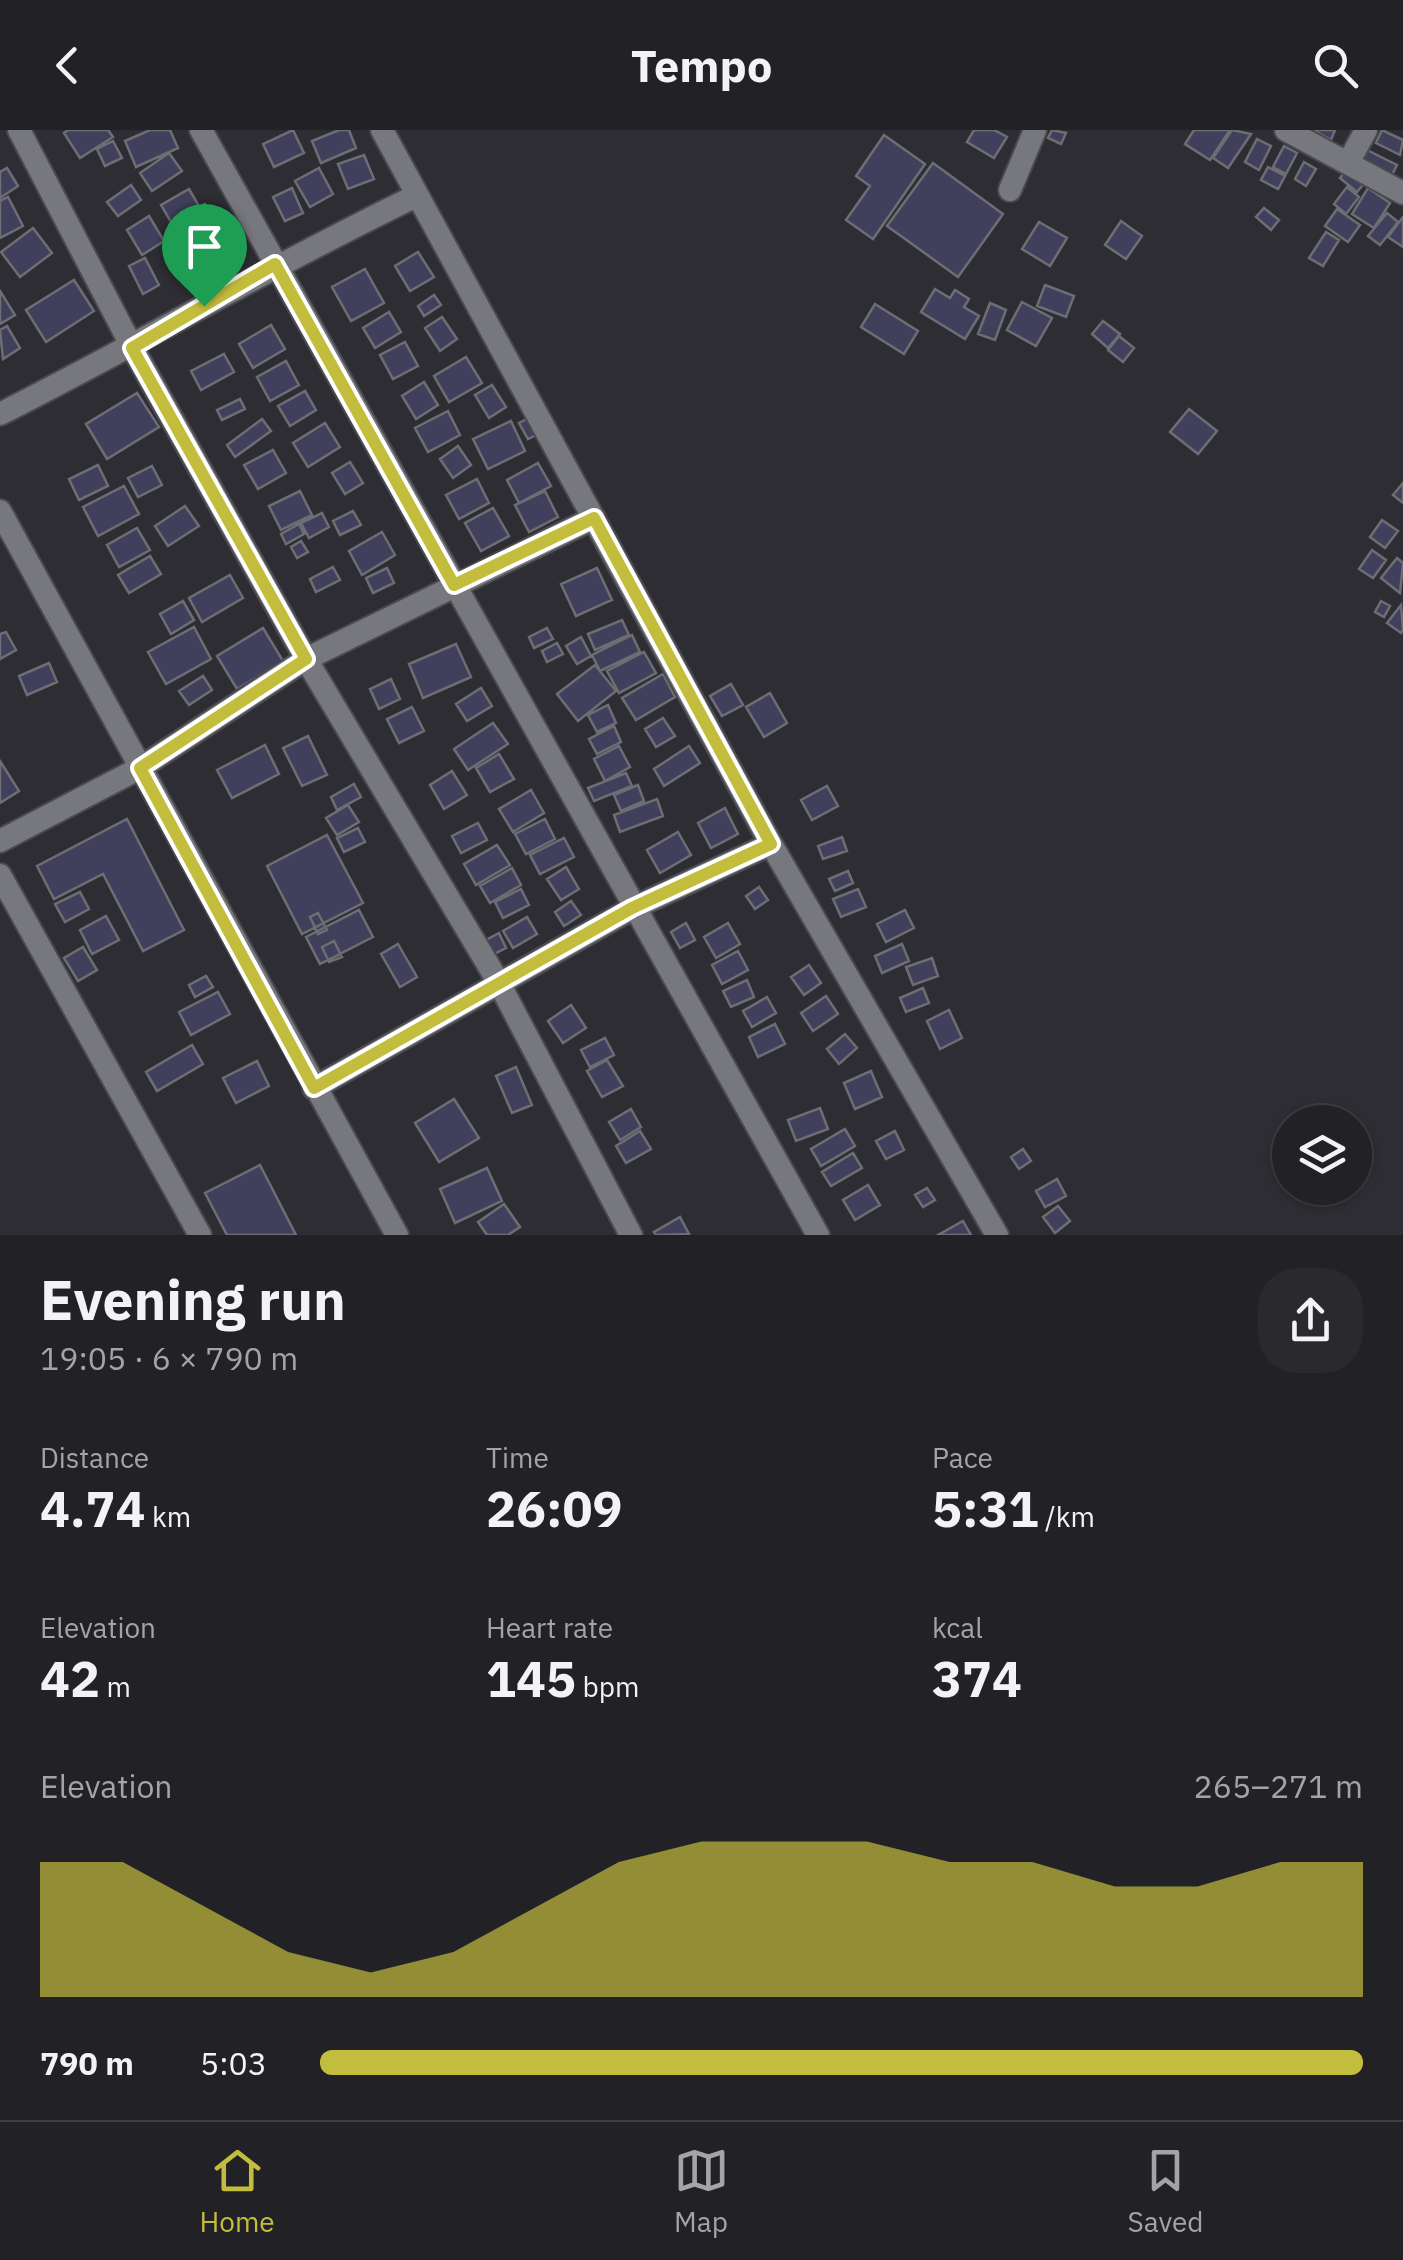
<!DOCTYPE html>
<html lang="en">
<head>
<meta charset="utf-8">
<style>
	body { margin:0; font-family:"IBM Plex Sans",sans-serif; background:#2a2a2e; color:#f1f3f6; height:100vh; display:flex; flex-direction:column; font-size:38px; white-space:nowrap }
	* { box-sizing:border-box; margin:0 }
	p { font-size:32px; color:#a2a4a7 }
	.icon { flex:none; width:55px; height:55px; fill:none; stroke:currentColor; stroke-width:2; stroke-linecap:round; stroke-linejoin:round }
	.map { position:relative; height:1105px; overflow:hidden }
	.sheet { display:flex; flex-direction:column; background:#222226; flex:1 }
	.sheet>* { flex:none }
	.controls { position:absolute; left:1272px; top:975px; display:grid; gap:20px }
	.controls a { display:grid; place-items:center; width:100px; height:100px; border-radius:50%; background:#222226; box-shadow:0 2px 8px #0004,0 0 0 2px #3f3f43; font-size:50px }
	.pin { position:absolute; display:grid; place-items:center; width:85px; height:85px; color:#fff; margin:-102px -42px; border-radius:50% 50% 50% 0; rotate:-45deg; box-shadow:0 0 10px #0007 }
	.pin .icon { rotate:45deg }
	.round { display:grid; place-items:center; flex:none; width:105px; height:105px; border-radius:40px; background:#2a2a2e }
	.overview { display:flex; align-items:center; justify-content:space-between; height:170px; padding:0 40px }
	h1 { font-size:55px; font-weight:800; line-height:75px }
	.figures { display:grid; grid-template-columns:repeat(3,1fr); gap:15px; height:170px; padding:10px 40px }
	.figures div { display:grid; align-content:center }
	.figures b { font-size:50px; font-weight:800 }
	.figures small { font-size:28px; font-weight:400 }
	.figures p { font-size:28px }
	.chart { height:280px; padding:20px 40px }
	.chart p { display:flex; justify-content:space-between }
	.chart svg { width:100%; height:180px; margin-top:10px; fill:#c3bd3e; opacity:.7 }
	ul { padding:0 40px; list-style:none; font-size:32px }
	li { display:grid; grid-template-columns:160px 120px 1fr; align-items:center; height:75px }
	li i { height:25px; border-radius:12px; background:#c3bd3e }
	header { display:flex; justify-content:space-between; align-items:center; height:130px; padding:0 40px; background:#222226; font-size:45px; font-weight:800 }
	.tab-bar { display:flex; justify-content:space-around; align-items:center; height:140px; border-top:2px solid #3f3f43; background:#222226; font-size:28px; color:#a2a4a7 }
	.tab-bar a { display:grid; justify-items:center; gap:5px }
	.tab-bar .active { color:#c3bd3e }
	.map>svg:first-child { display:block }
</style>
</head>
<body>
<header><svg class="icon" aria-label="back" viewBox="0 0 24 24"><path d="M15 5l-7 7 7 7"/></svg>Tempo<svg class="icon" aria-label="search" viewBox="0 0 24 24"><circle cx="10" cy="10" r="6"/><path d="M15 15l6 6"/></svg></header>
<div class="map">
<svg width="1403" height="1105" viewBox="0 0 1403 1105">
	<rect width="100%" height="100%" fill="#2d2d33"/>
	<!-- building -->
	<path fill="#40405c" stroke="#6d6d73" stroke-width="2.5" d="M68 0H108L113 7 80 28 64 3Z
		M150 0H170L178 18 136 37 125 11Z
		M293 0 304 23 274 37 263 14Z
		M339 0H349L356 18 321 33 312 11Z
		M974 0H994L1007 7 994 28 967 12Z
		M1052 0 1066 3 1061 14 1048 8Z
		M1194 0H1230L1210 30 1185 14Z
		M1232 0 1251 4 1228 38 1213 28Z
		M1313 0H1335L1331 10Z
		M1382 0 1403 10 1400 25 1376 13Z
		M884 5 925 34 873 109 846 90 870 56 856 46Z
		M1257 9 1271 16 1259 40 1245 32Z
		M113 11 122 28 105 36 97 19Z
		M1284 16 1297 23 1286 44 1273 37Z
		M1365 19 1397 35 1391 47 1359 31Z
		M169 23 182 41 152 61 140 43Z
		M364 25 374 49 348 59 338 34Z
		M1304 32 1316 39 1306 56 1295 49Z
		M933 33 1003 84 958 147 887 96Z
		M1268 37 1285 46 1278 59 1261 50Z
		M1349 37 1366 51 1357 62 1340 48Z
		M7 38 18 56 0 68V42Z
		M319 38 333 64 310 77 295 51Z
		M131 55 141 70 118 86 107 72Z
		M1347 57 1359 67 1346 84 1334 74Z
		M292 58 303 83 285 91 273 67Z
		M1368 58 1390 73 1374 98 1352 84Z
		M189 59 199 76 171 92 161 75Z
		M8 67 23 96 0 108V71Z
		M205 74 214 89 189 103 180 88Z
		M1264 78 1279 90 1271 100 1256 87Z
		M1337 79 1360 95 1348 112 1325 96Z
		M1387 83 1398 92 1380 115 1368 106Z
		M149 86 164 111 142 125 127 100Z
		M229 87 243 117 191 140 177 110Z
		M1403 87V117L1388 107Z
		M1121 91 1142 106 1126 129 1105 115Z
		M1039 92 1067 108 1050 136 1022 119Z
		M33 98 52 123 20 147 1 122Z
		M1326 102 1339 110 1323 136 1309 128Z
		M418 122 434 147 410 161 395 136Z
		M145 128 159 155 143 164 129 136Z
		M365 139 384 173 351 191 332 157Z
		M74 150 94 181 46 212 26 180Z
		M1045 155 1074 166 1066 187 1037 176Z
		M935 159 950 168 955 160 969 169 964 177 979 186 965 209 921 182Z
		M0 161 15 185 0 194Z
		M434 165 441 175 424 186 418 176Z
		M1022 172 1052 188 1036 216 1007 200Z
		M990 173 1006 180 995 210 978 204Z
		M875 174 918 201 904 224 861 197Z
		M389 182 401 202 375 218 363 198Z
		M442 187 457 209 440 221 425 198Z
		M1103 191 1120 204 1108 218 1092 204Z
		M271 195 285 219 253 238 239 214Z
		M7 196 20 218 3 229 0 200Z
		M1119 206 1134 218 1123 232 1108 220Z
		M405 212 418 236 393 249 380 225Z
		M224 224 234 242 201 260 191 241Z
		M466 227 482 253 449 272 434 246Z
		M286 231 299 255 270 271 257 247Z
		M424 252 438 275 416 289 402 266Z
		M492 255 506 277 489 288 475 265Z
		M305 261 316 280 290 296 278 276Z
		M137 263 159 297 107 329 86 294Z
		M240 269 245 279 222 290 217 280Z
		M1189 279 1217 301 1198 324 1170 302Z
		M448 281 460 305 428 322 415 298Z
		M531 287 540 303 528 309 519 293Z
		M262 289 271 301 235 327 227 315Z
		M511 291 525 321 488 339 473 309Z
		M325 293 340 317 308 337 293 313Z
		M458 316 471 335 453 348 440 329Z
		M273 320 286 343 258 359 244 335Z
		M350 332 363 353 345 364 332 343Z
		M538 333 551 356 519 373 507 350Z
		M98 335 108 356 79 370 69 349Z
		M152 336 162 355 138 367 128 348Z
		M477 349 489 373 459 389 446 365Z
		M1403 353V373L1393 365Z
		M124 356 139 384 98 406 83 377Z
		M300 361 312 385 281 400 269 376Z
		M545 361 558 387 529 402 515 375Z
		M185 376 199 396 168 416 155 396Z
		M493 378 509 406 481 421 465 393Z
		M353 381 361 395 340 405 333 391Z
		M322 383 329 397 309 408 301 393Z
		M1382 390 1398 401 1385 418 1370 407Z
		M299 394 304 404 286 414 281 404Z
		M137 398 150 420 119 437 107 415Z
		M382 402 395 425 362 445 349 421Z
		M301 411 308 422 297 428 291 417Z
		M1372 420 1386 430 1373 448 1359 439Z
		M150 426 161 444 129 463 118 445Z
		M1397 428 1403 433 1400 463 1381 448Z
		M333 437 340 450 316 462 310 449Z
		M387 438 394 453 373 463 366 448Z
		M597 438 612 470 576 486 561 454Z
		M230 445 243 468 202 492 189 468Z
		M183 471 194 490 171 504 160 484Z
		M1381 471 1390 476 1384 487 1375 482Z
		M1401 475 1403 500 1401 503 1387 493Z
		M622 490 629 505 595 520 588 504Z
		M194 497 211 529 166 554 148 522Z
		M263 498 283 531 237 559 217 526Z
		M547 498 553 509 534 518 529 507Z
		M6 502 16 520 0 529V504Z
		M632 505 640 522 600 541 592 525Z
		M581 507 591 526 577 534 566 516Z
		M557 513 563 524 547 532 542 521Z
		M456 514 471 547 423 568 409 534Z
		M644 522 656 543 619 563 607 541Z
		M49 533 57 552 27 565 19 546Z
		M595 535 616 561 578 591 557 564Z
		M663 544 675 567 636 590 622 568Z
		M203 546 212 560 189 575 179 561Z
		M391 549 400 569 379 579 370 559Z
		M731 554 743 575 722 586 710 566Z
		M481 558 492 576 467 591 456 574Z
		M770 563 787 593 764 607 746 577Z
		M608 575 616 593 597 602 588 585Z
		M412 577 424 601 399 613 387 589Z
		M663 588 675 606 656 617 645 599Z
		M493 593 508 614 468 640 454 619Z
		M614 596 621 612 597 624 589 609Z
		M308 606 327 645 302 656 283 618Z
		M265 615 279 644 232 668 217 640Z
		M619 616 630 637 605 651 594 629Z
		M689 616 700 633 664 656 654 639Z
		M499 624 514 649 490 662 476 638Z
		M0 631 19 661 0 673Z
		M452 641 467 665 444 679 430 655Z
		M626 643 632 656 594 671 588 658Z
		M354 654 361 667 337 680 331 667Z
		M638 655 644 671 621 681 614 665Z
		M827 656 838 676 812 690 801 670Z
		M531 660 544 683 513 702 499 679Z
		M657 669 663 686 620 702 614 685Z
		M348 675 359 692 337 705 326 688Z
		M725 678 738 704 711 718 698 693Z
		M127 689 184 800 143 821 103 744 54 769 37 736Z
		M545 689 555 709 526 724 515 704Z
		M478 693 487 710 461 723 452 706Z
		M358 698 365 712 344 722 337 708Z
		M678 702 691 725 660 743 647 720Z
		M327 705 363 773 302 804 267 736Z
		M842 707 847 721 823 729 818 716Z
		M564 708 574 727 540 744 530 725Z
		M497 715 510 735 476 755 464 734Z
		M566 737 579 759 561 770 547 749Z
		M512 738 521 755 490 773 480 756Z
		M848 741 853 753 835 761 829 749Z
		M759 757 768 770 755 779 746 766Z
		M521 759 529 775 503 788 495 772Z
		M858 759 866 777 841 787 833 769Z
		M80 762 89 779 65 792 55 774Z
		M571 771 581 785 564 796 555 782Z
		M359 780 373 807 320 834 306 807Z
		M905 780 914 798 886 812 877 794Z
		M318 783 327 800 318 804 310 787Z
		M106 786 119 810 92 824 80 800Z
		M527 787 537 804 513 818 503 801Z
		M686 793 695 810 680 818 671 802Z
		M728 793 740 814 716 828 704 807Z
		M499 803 506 818 494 824 486 810Z
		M334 811 342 827 329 832 322 817Z
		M398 814 417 847 400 857 381 824Z
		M902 814 909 831 882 843 875 826Z
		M83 817 97 840 78 851 64 828Z
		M738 821 748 840 722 854 712 835Z
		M932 828 938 846 913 855 906 837Z
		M809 835 821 853 804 865 791 847Z
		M206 846 213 857 195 867 189 855Z
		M747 850 754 867 731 877 723 861Z
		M923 858 929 873 906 882 900 868Z
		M218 862 230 884 191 905 179 882Z
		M826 866 838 884 813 901 801 883Z
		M767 867 776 883 752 897 743 881Z
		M571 875 586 898 563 913 548 891Z
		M949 880 962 908 940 919 927 891Z
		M775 894 785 914 758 927 749 907Z
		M845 904 857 918 839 934 827 919Z
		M605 908 614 925 590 937 581 920Z
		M192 915 203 934 157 961 146 942Z
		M607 930 623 956 602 967 587 941Z
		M257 931 269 956 236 973 223 948Z
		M516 937 532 975 512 983 496 946Z
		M871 941 882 967 855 979 844 953Z
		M454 969 479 1008 439 1032 415 993Z
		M820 978 828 999 796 1011 788 990Z
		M631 979 641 997 620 1010 609 992Z
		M845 999 855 1016 821 1036 811 1019Z
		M640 1001 651 1019 626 1033 616 1016Z
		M895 1001 904 1020 886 1029 876 1011Z
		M1023 1019 1031 1031 1019 1039 1011 1027Z
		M853 1023 862 1038 831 1056 822 1042Z
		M260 1035 296 1105H227L205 1063Z
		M487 1038 502 1071 455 1093 440 1059Z
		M1057 1049 1066 1066 1045 1077 1036 1061Z
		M868 1055 880 1075 855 1090 843 1070Z
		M927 1058 935 1070 923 1077 915 1065Z
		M504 1074 520 1097 508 1105H487L478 1092Z
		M1058 1076 1070 1091 1055 1103 1043 1087Z
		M680 1087 689 1104 656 1105 654 1102Z
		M963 1091 971 1105H938Z"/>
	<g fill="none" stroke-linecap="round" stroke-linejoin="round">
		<defs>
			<path id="minor" d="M19 0 132 217 306 529 499 853 631 1105
				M201 0 818 1105
				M382 0 771 714 997 1105
				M1286 0 1403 63
				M1348 33 1366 0
				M1010 60 1035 0
				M0 284C140 213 275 134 416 66
				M0 381 397 1105
				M0 711 140 638 306 529 594 388
				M0 745 200 1105
				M314 958 633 778 771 714"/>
		</defs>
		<!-- minor casing -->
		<use href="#minor" stroke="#4a4a4e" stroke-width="26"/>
		<!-- minor -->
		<use href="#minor" stroke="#77777e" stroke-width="22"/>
	</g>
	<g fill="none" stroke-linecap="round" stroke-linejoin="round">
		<defs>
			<path id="route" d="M275 134 454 455 594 388 771 714 632 778 314 958 140 638 306 529 132 218Z"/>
		</defs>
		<!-- route casing -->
		<use href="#route" stroke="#fff" stroke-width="20"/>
		<!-- route -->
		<use href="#route" stroke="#c3bd3e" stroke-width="12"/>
	</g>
</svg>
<div class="controls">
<a><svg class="icon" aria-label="layers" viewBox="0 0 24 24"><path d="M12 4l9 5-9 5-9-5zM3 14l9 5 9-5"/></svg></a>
</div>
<div class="pin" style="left:204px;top:176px;background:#1e9e55"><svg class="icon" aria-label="arrive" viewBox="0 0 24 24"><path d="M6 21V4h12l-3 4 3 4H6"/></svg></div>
</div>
<section class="sheet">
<div class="overview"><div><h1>Evening run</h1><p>19:05 · 6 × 790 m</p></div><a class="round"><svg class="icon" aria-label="share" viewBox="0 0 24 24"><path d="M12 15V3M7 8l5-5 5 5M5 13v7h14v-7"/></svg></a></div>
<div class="figures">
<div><p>Distance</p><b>4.74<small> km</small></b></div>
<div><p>Time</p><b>26:09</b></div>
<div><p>Pace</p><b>5:31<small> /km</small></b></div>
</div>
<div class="figures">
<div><p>Elevation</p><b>42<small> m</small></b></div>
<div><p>Heart rate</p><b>145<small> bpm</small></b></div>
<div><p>kcal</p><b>374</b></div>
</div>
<div class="chart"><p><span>Elevation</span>265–271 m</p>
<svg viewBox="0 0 160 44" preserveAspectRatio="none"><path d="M0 44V11L10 11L20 22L30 33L40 38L50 33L60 22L70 11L80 6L90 6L100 6L110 11L120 11L130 17L140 17L150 11L160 11V44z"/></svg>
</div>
<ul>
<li><b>790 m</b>5:03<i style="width:100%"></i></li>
</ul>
</section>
<nav class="tab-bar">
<a class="active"><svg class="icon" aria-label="home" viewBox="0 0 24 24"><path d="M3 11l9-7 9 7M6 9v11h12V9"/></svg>Home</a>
<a><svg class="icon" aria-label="map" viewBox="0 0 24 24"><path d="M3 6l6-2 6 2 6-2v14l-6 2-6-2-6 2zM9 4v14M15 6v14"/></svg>Map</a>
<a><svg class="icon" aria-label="saved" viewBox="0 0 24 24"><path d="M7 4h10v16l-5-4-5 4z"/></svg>Saved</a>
</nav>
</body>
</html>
